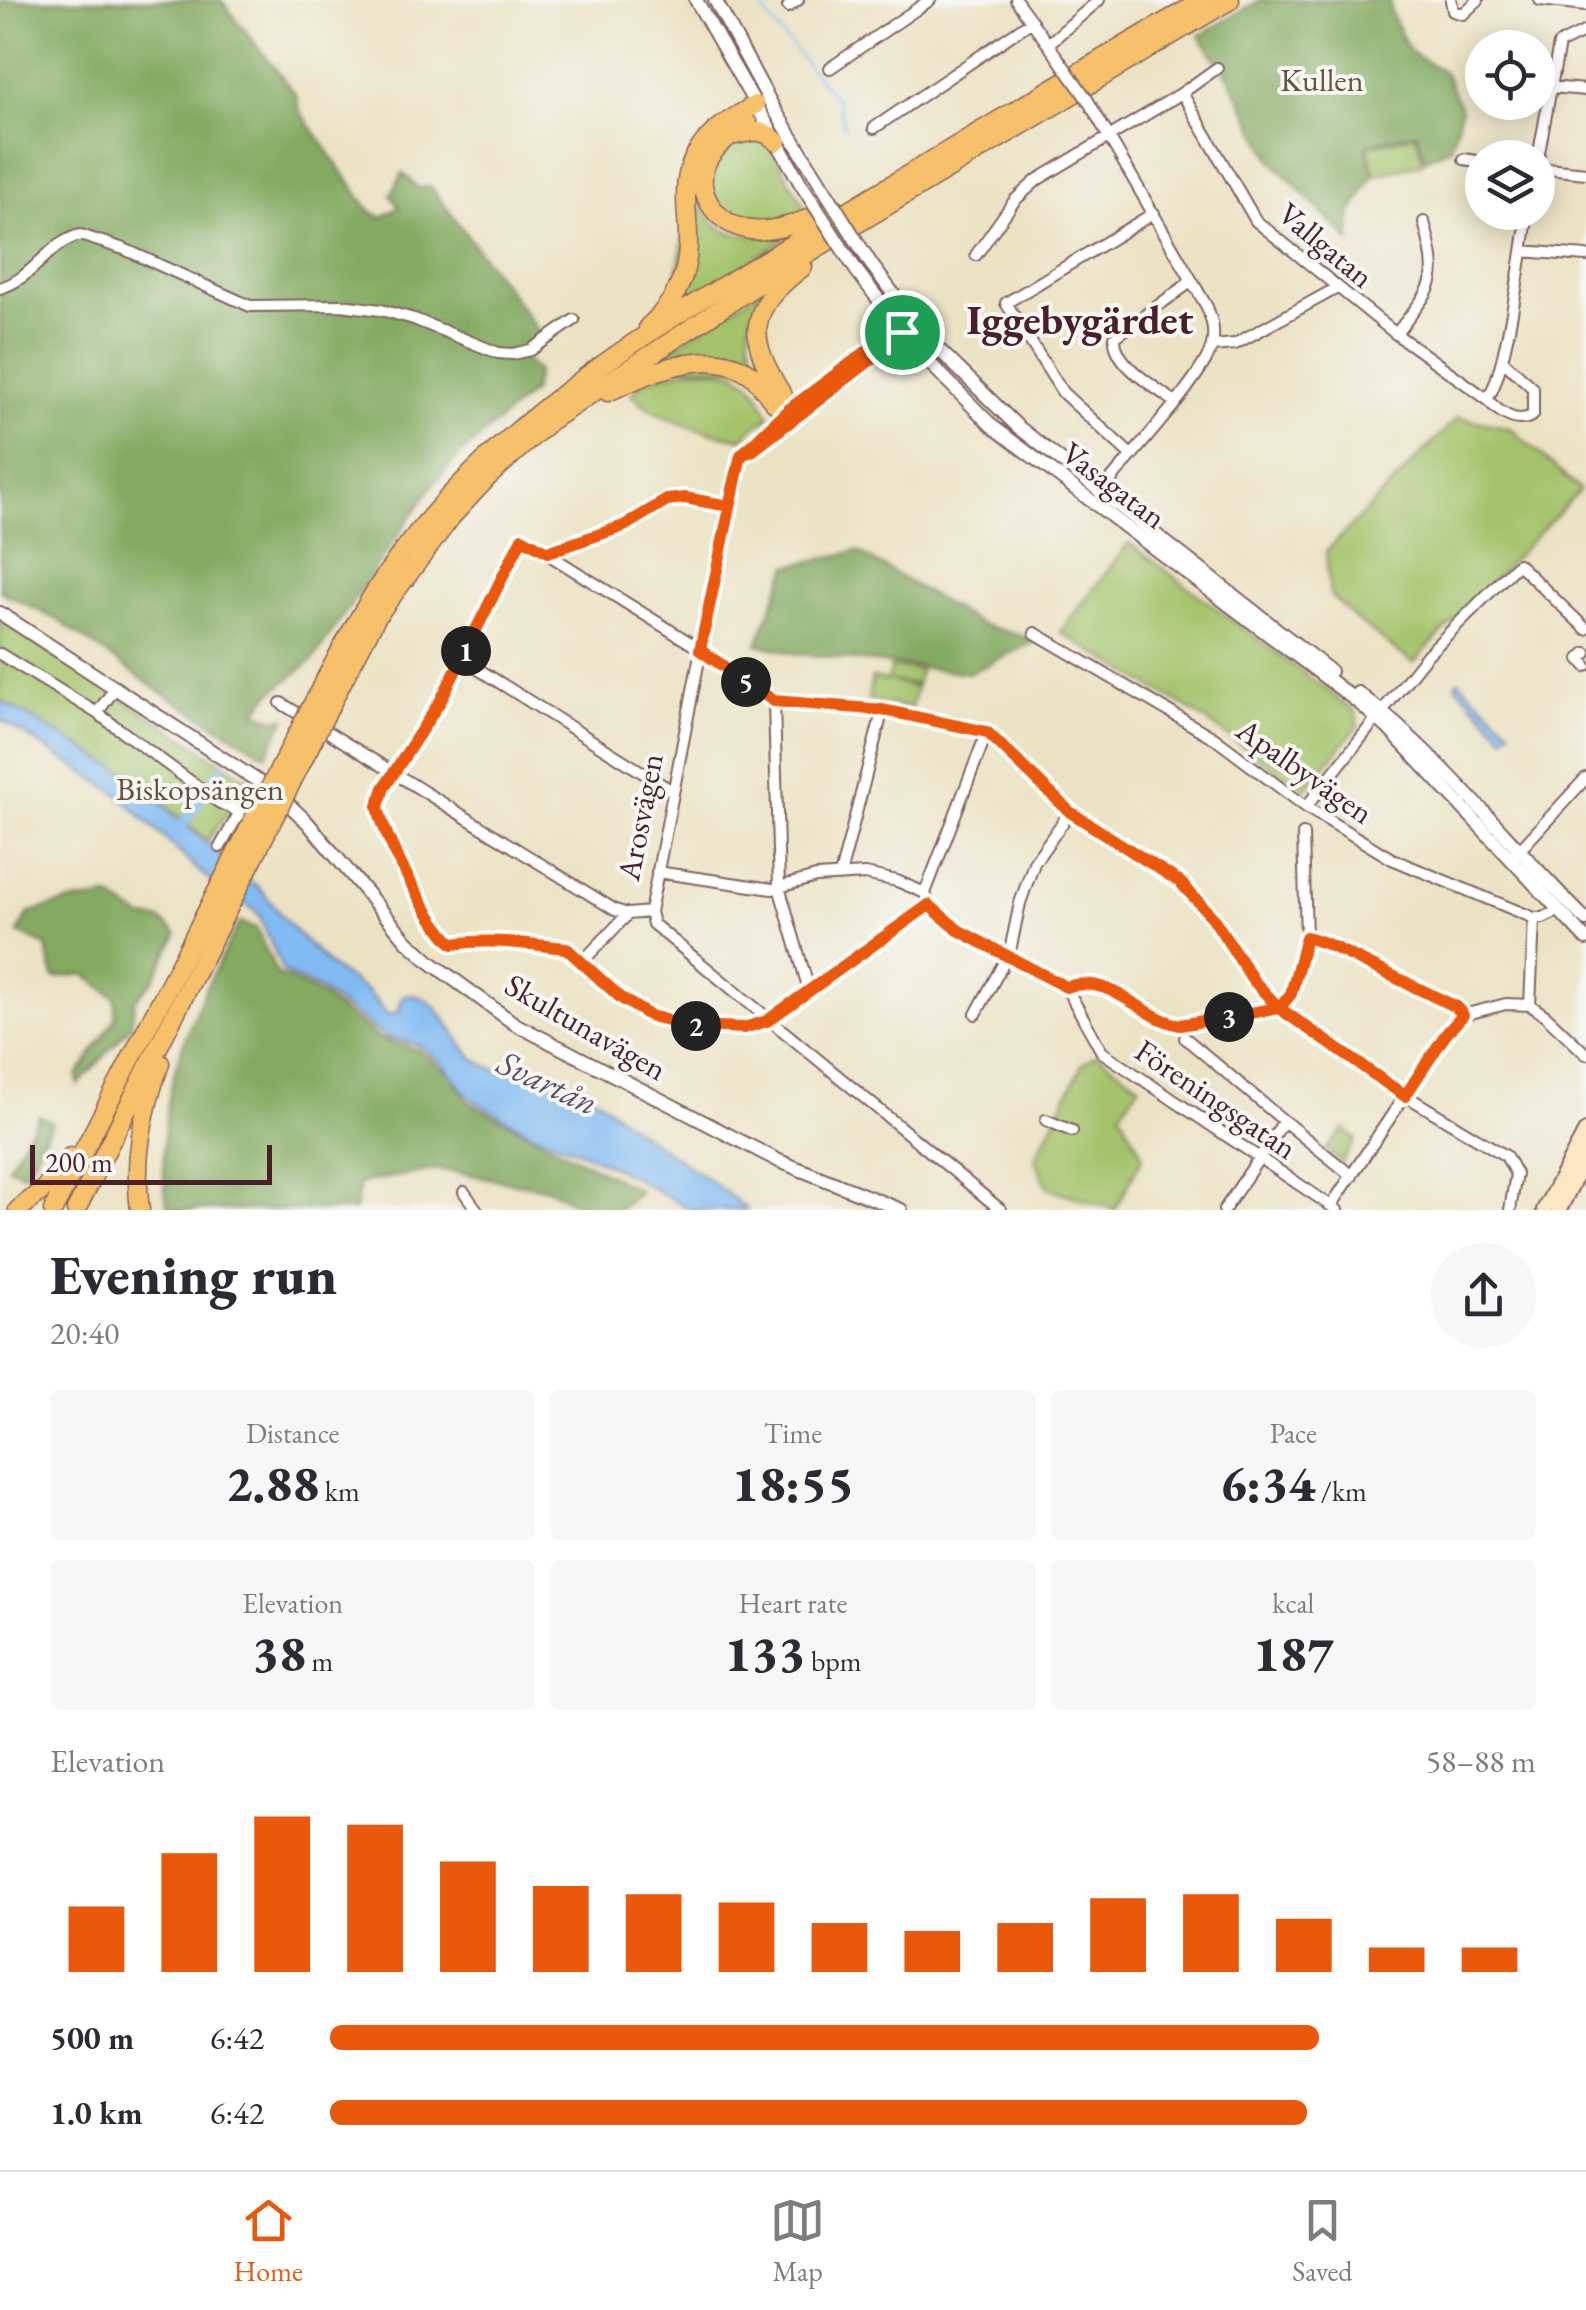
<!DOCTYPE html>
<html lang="en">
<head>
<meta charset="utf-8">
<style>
	body { margin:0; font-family:"EB Garamond",serif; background:#f7f7f7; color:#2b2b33; height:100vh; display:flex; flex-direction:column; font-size:38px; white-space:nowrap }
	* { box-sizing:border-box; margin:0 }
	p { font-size:32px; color:#7c7c81 }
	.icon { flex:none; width:55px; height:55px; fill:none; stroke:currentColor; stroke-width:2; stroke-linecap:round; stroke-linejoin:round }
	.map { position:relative; height:1210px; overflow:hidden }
	.side { display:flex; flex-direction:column; background:#fff; flex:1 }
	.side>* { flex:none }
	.tools { position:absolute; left:1465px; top:30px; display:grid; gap:20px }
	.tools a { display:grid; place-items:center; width:90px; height:90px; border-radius:50%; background:#fff; box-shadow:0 5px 25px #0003; font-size:50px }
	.scale { position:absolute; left:30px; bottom:25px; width:242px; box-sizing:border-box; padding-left:10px; border:5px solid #4a1f2b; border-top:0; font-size:28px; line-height:35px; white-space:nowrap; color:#4a1f2b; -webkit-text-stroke:8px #f6f6f2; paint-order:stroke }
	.pin { position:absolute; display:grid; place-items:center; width:85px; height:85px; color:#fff; margin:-42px; border:5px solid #fff; border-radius:50%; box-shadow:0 2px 10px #0007 }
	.km { position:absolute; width:50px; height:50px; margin:-25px; border-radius:50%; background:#222; color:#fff; font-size:28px; line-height:50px; text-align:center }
	.round { display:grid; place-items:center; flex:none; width:105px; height:105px; border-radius:52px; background:#f7f7f7 }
	.headline { display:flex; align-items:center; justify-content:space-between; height:170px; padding:0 50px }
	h1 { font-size:55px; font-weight:800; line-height:75px }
	.figures { display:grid; grid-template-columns:repeat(3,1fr); gap:15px; height:170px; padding:10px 50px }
	.figures div { display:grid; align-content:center; border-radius:10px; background:#f7f7f7; text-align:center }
	.figures b { font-size:50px; font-weight:800 }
	.figures small { font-size:28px; font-weight:400 }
	.figures p { font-size:28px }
	.chart { height:280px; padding:20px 50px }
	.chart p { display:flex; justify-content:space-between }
	.chart svg { width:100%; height:180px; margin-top:10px; stroke:#ea580c; stroke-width:6 }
	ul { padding:0 50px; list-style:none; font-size:32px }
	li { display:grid; grid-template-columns:160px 120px 1fr; align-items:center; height:75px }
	li i { height:25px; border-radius:12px; background:#ea580c }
	.tab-bar { display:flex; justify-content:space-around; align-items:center; height:140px; border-top:2px solid #e1e1e2; background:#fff; font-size:28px; color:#7c7c81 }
	.tab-bar a { display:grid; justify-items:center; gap:5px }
	.tab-bar .active { color:#ea580c }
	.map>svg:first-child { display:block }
</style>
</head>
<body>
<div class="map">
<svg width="1586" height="1210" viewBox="0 0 1586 1210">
	<rect width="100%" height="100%" fill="#f6f6f2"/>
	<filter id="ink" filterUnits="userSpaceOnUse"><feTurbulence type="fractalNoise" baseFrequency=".01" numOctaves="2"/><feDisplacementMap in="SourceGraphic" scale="20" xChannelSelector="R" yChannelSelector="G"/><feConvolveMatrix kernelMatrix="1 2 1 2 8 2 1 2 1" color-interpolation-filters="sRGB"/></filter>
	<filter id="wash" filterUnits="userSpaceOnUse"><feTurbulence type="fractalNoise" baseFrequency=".0048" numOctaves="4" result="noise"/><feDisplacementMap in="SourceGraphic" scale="40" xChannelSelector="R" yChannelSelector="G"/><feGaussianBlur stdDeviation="2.25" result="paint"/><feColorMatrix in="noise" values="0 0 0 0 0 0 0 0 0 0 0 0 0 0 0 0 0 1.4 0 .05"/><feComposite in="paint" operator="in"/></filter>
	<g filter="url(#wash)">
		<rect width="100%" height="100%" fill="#ece3c4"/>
		<!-- green -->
		<path fill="#a4c46c" stroke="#77724c" stroke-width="2.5" d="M1416 134 1423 163 1375 175 1368 147Z
			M752 135 769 143 806 210C788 218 763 227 743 221 719 215 703 189 714 165 722 150 738 143 752 135Z
			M693 179C708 248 748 238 804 227L671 312Z
			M780 277C740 320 743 331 766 383L753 369 648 364Z
			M685 369C730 369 753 368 769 417L749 431 744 439C706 433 659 421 631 394L646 380Z
			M1458 417 1510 428 1580 490 1413 663 1357 621 1330 595 1326 552Z
			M1129 543 1356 712 1358 726 1305 790 1192 711 1060 632Z
			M0 620 251 781 207 841 129 775 0 700Z
			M891 667 920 670 916 685 891 681 916 687 911 709 868 699 872 678 888 681Z
			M1097 1054 1140 1085 1120 1112 1143 1156 1115 1210 1048 1188 1035 1159 1083 1063Z
			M1344 1129 1356 1140 1341 1163 1326 1150Z"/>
		<!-- forest -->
		<path fill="#83aa60" stroke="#666446" stroke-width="2.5" d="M0 0H221L296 95 299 110 370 211 382 217 399 207 391 195 403 173 418 188 431 187 540 333 536 346 518 354 537 371 533 391 461 454 433 484 313 660 270 694 256 711 273 719 286 718 266 755 162 693 59 621 0 591Z
			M1260 0H1390L1391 14 1410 52 1444 72 1461 109 1451 148 1425 159 1417 132 1366 145 1373 175 1351 215 1350 241 1272 161 1229 77 1199 36Z
			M857 551 981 625 1038 640 970 673 793 653 757 644 788 566Z
			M109 897 143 918 161 920 177 934 154 979 135 1000 131 1026 78 1085 77 1076 115 1019V998L85 974 54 978 46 946 18 933 29 913 64 903Z
			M240 922 256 928 277 974 313 990 381 1039 418 1050 453 1076 468 1102 640 1191 619 1210H585L550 1189 438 1169 360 1183 355 1210H168C149 1104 190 1012 240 922Z
			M39 1115 52 1122 26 1174 8 1167Z"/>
		<!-- water -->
		<path fill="#82bbf3" stroke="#666d8f" stroke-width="2.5" d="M1458 680 1511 730 1505 737 1455 684Z
			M0 700 129 775 262 891 290 926 332 968 367 991 388 1015 398 1012 404 995C441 991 451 1039 475 1059 499 1079 536 1069 564 1079 592 1089 610 1111 634 1128 671 1155 712 1179 747 1210H691L624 1172 580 1151 534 1134 471 1099 443 1064 419 1045 386 1037 315 987 284 973 258 913 201 873 118 794 0 719Z"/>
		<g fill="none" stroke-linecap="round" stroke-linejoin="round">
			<!-- stream -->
			<path stroke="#82bbf3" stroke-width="2.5" d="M761 0 768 18 837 100 844 126"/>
			<!-- canal -->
			<path stroke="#82bbf3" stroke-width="9" d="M178 832 222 768"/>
		</g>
	</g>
	<g filter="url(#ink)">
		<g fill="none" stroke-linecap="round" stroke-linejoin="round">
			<defs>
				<path id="minor" d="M1016 0 1058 58
					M1451 0 1453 11 1463 14 1478 0
					M1540 0 1586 5
					M788 7 798 0
					M1048 44 1099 0
					M830 68 930 0
					M1550 87 1586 90
					M1182 93 1256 221 1396 334 1487 399C1506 376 1522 249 1528 212
					M1087 99 1207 307C1212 320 1215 331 1212 345 1207 374 1122 465 1100 493
					M874 128 1032 21
					M1538 158 1559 44 1586 31
					M1464 159 1482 162
					M1538 168 1586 173
					M1522 251 1586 256
					M976 255 1015 200 1037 180 1182 93 1217 68
					M0 288C33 279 48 243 80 235L124 249 250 306 341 305 381 310 414 319 498 353 513 354 531 350 574 320
					M1396 334C1434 284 1441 285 1424 222
					M1212 346 1235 344 1337 288
					M1487 399C1498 412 1517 426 1533 415V388L1502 360
					M1175 402C1156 387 1113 365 1115 337L1192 281
					M788 410 746 447 736 469 650 912 653 924 1001 1210
					M742 455 752 451 794 419
					M1131 455 1063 393 1006 303 1154 213
					M548 552 624 526 667 501 685 498 729 506
					M1035 633 1214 738 1306 807 1392 859 1534 918H1543L1558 911
					M1586 653 1580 659 1586 666
					M0 654 97 713 220 803 240 812 220 847
					M462 659 672 791
					M774 701 779 887 809 990
					M281 703 615 910 628 914 650 912
					M97 713 116 687
					M1306 807 1427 655 1518 564 1586 629
					M1517 853 1586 778
					M657 872 772 889 816 877 865 874 897 881 925 893 929 905 943 920 1066 987 1102 1052 1337 1210
					M840 875 883 709
					M925 893 987 732
					M929 905 757 1026 744 1029C700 1026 653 1027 618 995 600 979 586 961 566 947 527 944 491 938 453 943 429 922 383 837 378 806L384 788 441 700 522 538 700 649 774 701 883 709 987 732 1070 812 1180 881 1213 919 1253 980 1279 1008 1370 1074 1506 1156 1516 1174 1510 1210
					M1306 937 1325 943 1457 1007 1463 1015
					M583 961 628 914
					M1066 987 1084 982 1113 989 1163 1020 1180 1025 1279 1008 1291 994 1306 937 1303 834
					M1530 1005 1534 918
					M976 1014 1010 951 1020 903 1034 863 1070 812
					M1185 1038 1284 1121 1224 1210
					M1046 1120 1072 1131
					M1284 1121 1352 1176
					M464 1192 477 1210
					M1331 1206 1430 1058 1463 1015 1506 1004 1530 1005 1546 1016 1586 1054"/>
				<path id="tertiary" d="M696 0 801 184
					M715 0 774 109 816 176
					M871 264 924 335 1017 426 1330 671
					M856 270 917 350 992 426 1358 702 1388 728 1586 939
					M903 332 891 334 788 410 794 419 859 371 908 328
					M0 613 279 795 307 822 407 941 430 962 515 1024 779 1161 901 1210
					M1358 693C1443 758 1510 845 1586 920"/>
				<path id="secondary" d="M1544 1210 1586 1131
					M1559 1210 1586 1155"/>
				<path id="motorway" d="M748 124C734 132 721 141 711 155 689 187 715 226 751 230 779 233 810 218 835 208
					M736 135C753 131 763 128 777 142
					M648 327C724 257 661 201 700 148 714 128 735 117 755 105
					M608 392C646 374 710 344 750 374 765 385 769 406 788 410
					M783 396C747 338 745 310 803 267
					M326 678C349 635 371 594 400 555 513 403 687 308 846 212 965 141 1083 68 1204 0
					M342 682 377 616 451 517 489 476 550 421 775 273 1230 0
					M18 1210 44 1189 70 1157
					M53 1210 167 989
					M76 1210 183 998
					M140 1210C133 1159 143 1112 160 1063"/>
			</defs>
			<!-- minor casing -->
			<use href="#minor" stroke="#836461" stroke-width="14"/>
			<!-- tertiary casing -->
			<use href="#tertiary" stroke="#836461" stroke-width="16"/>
			<!-- secondary casing -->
			<use href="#secondary" stroke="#836461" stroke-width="18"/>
			<!-- motorway casing -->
			<use href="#motorway" stroke="#836461" stroke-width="21"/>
			<!-- minor -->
			<use href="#minor" stroke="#fff" stroke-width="10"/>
			<!-- tertiary -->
			<use href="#tertiary" stroke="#fff" stroke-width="12"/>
			<!-- secondary -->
			<use href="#secondary" stroke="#fce6c4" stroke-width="14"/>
			<!-- motorway -->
			<use href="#motorway" stroke="#f7c06b" stroke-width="18"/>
			<defs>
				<path id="minor-bridge" d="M1058 58 1087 99"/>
				<path id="tertiary-bridge" d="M816 176 871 264
					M801 184 856 270"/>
				<path id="motorway-bridge" d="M167 989 326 678
					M183 998 342 682"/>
			</defs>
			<!-- minor-bridge casing -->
			<use href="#minor-bridge" stroke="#836461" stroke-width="14" stroke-linecap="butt"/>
			<!-- tertiary-bridge casing -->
			<use href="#tertiary-bridge" stroke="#836461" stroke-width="16" stroke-linecap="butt"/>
			<!-- motorway-bridge casing -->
			<use href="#motorway-bridge" stroke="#836461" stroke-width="21" stroke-linecap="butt"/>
			<!-- minor-bridge -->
			<use href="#minor-bridge" stroke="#fff" stroke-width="10"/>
			<!-- tertiary-bridge -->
			<use href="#tertiary-bridge" stroke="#fff" stroke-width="12"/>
			<!-- motorway-bridge -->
			<use href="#motorway-bridge" stroke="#f7c06b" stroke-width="18"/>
		</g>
	</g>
	<g fill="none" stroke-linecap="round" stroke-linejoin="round" filter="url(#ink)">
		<defs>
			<path id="route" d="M902 332V336L752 451 741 455 729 506 685 498 667 500 624 526 548 552 522 538 441 700 384 788 378 806C383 837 429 922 453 944 491 938 527 944 566 948L621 998 650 1016 694 1026 744 1028 767 1021 929 905 958 930 1066 987C1113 973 1138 1017 1180 1025L1279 1008 1405 1096 1446 1034 1463 1015 1456 1007 1325 943 1306 937 1291 994 1279 1008 1253 980 1213 918 1180 882 1070 812 987 732 883 710 774 701 700 650 741 455 788 410 890 334 902 332"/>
		</defs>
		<!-- route casing -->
		<use href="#route" stroke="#fff" stroke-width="20"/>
		<!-- route -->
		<use href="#route" stroke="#ea580c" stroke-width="12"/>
	</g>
	<g text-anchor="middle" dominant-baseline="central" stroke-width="8" stroke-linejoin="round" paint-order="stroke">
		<!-- park labels -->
		<g font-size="32" fill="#65513e" stroke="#f6f6f2">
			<text x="1322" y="80">Kullen</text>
			<text x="200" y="789">Biskopsängen</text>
		</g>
		<!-- street labels -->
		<g font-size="32" fill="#4a1f2b" stroke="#f6f6f2">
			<text transform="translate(1326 245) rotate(40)">Vallgatan</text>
			<text transform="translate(1114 485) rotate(37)">Vasagatan</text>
			<text transform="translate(1305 771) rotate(35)">Apalbyvägen</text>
			<text transform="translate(640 817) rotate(-79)">Arosvägen</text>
			<text transform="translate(586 1027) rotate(30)">Skultunavägen</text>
			<text transform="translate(1216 1099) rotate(34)">Föreningsgatan</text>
		</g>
		<!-- water labels -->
		<g font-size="35" font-style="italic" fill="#5b4e67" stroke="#f6f6f2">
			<text transform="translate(548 1082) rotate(25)">Svartån</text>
		</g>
		<!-- district labels -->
		<g font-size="42" font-weight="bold" fill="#4a1f2b" stroke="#f6f6f2">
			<text x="1080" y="319">Iggebygärdet</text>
		</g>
	</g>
</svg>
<div class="tools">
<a><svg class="icon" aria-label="locate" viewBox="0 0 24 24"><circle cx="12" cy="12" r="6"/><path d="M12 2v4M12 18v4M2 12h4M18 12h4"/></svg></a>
<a><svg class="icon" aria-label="layers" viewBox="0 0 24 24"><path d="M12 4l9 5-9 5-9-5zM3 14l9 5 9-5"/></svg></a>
</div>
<div class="scale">200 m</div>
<div class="pin" style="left:902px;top:332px;background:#1e9e55"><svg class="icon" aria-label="arrive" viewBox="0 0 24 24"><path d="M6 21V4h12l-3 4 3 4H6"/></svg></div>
<b class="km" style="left:466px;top:651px">1</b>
<b class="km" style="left:696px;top:1026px">2</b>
<b class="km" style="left:1229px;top:1017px">3</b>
<b class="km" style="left:746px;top:682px">5</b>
</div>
<section class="side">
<div class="headline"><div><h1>Evening run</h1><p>20:40</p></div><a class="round"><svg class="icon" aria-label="share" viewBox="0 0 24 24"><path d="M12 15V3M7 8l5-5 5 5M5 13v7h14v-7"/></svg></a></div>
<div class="figures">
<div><p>Distance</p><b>2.88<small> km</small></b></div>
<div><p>Time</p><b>18:55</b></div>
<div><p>Pace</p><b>6:34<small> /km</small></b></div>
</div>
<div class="figures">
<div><p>Elevation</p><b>38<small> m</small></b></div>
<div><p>Heart rate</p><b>133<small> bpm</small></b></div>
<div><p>kcal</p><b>187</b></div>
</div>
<div class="chart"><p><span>Elevation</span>58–88 m</p>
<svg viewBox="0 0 160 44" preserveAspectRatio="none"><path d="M5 44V28M15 44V15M25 44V6M35 44V8M45 44V17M55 44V23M65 44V25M75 44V27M85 44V32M95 44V34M105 44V32M115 44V26M125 44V25M135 44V31M145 44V38M155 44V38"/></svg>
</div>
<ul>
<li><b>500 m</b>6:42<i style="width:82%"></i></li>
<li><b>1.0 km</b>6:42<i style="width:81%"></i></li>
</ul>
</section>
<nav class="tab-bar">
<a class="active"><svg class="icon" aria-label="home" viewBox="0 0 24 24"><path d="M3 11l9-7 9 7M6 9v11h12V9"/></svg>Home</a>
<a><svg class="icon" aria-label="map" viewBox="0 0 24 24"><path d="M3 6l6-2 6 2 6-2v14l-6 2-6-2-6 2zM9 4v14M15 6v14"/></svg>Map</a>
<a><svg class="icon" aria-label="saved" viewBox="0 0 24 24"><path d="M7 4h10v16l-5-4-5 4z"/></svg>Saved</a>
</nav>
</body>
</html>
